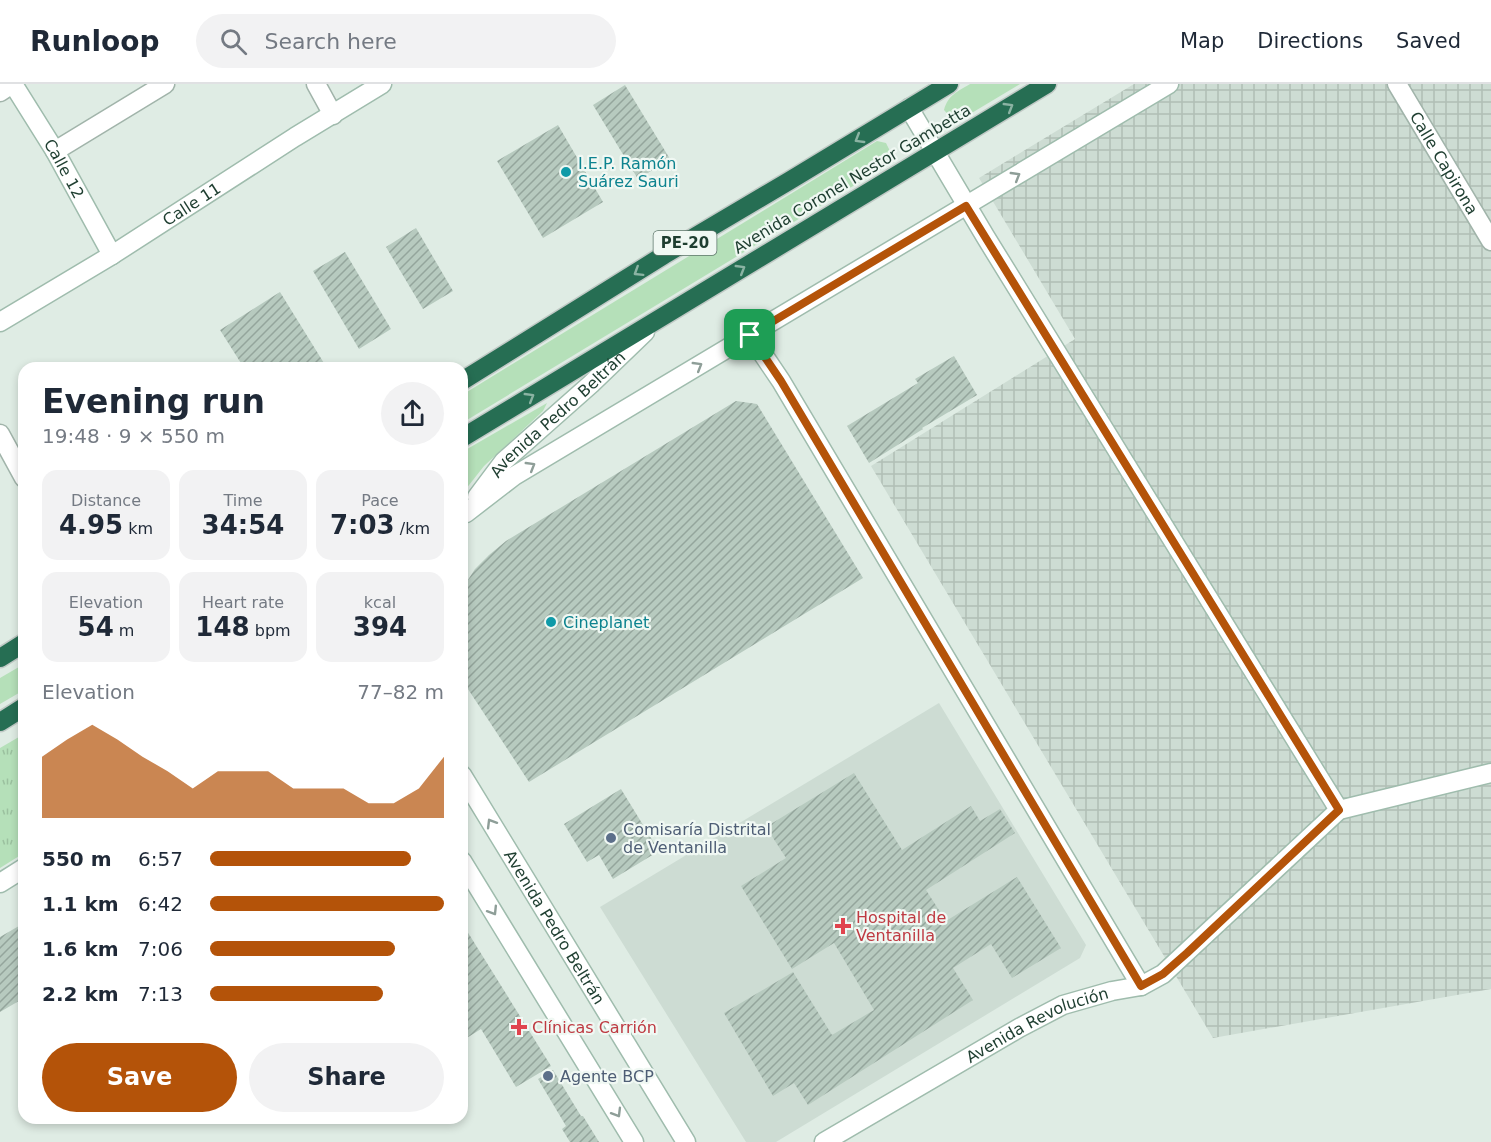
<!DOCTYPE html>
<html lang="en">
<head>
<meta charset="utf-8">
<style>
	body { margin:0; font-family:"DejaVu Sans",sans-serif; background:#f2f2f3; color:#1f2937; height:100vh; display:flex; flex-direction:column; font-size:22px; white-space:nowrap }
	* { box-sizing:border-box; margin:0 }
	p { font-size:20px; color:#747a83 }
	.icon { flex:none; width:33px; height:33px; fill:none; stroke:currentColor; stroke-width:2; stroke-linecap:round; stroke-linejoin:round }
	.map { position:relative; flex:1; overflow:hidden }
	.side { position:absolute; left:18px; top:278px; width:450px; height:762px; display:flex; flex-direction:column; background:#fff; border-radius:18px; box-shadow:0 3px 9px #0003 }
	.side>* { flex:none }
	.pin { position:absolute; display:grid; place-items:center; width:51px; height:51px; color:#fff; margin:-26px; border-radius:12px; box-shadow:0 3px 9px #0006 }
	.round { display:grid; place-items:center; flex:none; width:63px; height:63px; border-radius:32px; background:#f2f2f3 }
	.overview { display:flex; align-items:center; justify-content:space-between; height:102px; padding:0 24px }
	h1 { font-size:33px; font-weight:700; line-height:45px }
	.stats { display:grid; grid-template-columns:repeat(3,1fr); gap:9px; height:102px; padding:6px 24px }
	.stats div { display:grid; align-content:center; border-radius:15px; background:#f2f2f3; text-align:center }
	.stats b { font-size:26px; font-weight:700 }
	.stats small { font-size:16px; font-weight:400 }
	.stats p { font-size:16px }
	.chart { height:168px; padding:12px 24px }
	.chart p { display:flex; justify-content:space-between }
	.chart svg { width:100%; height:108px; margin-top:6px; fill:#b45309; opacity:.7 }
	.action { display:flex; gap:12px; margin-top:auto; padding:12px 24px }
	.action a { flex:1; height:69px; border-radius:36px; background:#b45309; color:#fff; font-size:24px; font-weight:700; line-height:69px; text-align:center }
	.action a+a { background:#f2f2f3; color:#1f2937 }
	ul { padding:0 24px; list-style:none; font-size:20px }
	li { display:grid; grid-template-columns:96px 72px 1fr; align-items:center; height:45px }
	li i { height:15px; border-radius:8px; background:#b45309 }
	header { display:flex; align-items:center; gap:36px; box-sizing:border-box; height:84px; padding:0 30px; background:#fff; border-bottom:2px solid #e0e1e3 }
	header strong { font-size:28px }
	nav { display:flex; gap:33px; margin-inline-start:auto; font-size:21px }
	.search { width:420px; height:54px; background:#f2f2f3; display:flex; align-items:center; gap:15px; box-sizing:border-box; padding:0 21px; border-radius:33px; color:#747a83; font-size:22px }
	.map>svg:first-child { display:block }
</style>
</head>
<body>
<header>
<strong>Runloop</strong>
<div class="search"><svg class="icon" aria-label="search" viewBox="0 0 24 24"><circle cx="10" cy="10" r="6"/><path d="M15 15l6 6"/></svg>Search here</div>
<nav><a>Map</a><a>Directions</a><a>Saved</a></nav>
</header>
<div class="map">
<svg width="1491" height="1058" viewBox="0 0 1491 1058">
	<defs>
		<pattern id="industrial-grid" width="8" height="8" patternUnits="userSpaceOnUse" patternTransform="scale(1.5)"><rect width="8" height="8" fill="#cddcd3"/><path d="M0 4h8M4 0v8" fill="none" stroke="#b0beb5"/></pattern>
		<pattern id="park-tufts" width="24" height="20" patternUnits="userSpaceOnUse" patternTransform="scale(1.5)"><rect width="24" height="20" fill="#b5e0b9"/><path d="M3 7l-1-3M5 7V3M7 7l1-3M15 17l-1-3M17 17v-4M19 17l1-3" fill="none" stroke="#9bc19f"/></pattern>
		<pattern id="building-hatch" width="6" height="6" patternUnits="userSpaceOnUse" patternTransform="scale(1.5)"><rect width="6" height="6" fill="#b7cabf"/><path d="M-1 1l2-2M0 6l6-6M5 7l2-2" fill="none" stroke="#94a59c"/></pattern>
	</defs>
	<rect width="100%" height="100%" fill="#dfece4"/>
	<!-- built -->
	<path fill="#cddcd3" d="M939 619 1086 861 1080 874 776 1058H746L600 823Z"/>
	<!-- industrial -->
	<path fill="url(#industrial-grid)" d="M1134 0H1491V905L1213 954 871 382 1075 255 979 94Z"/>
	<!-- grass -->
	<path fill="#b5e0b9" d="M970 0H1020L960 36 951 34 944 26C948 11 957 8 970 0Z
		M877 57 886 59 892 71 891 79 462 339V311Z
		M547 319 543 327 484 382 462 410V368Z
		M24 580V606L0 620V594Z"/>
	<!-- park -->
	<path fill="url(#park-tufts)" d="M24 650V769L0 784V664Z"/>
	<!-- building -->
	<path fill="url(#building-hatch)" d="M625 1 670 75 638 95 593 21Z
		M558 41 603 118 543 154 497 77Z
		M416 144 453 207 423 225 386 163Z
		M345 168 391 245 359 265 313 187Z
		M280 208 327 284H244L220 246Z
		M954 272 977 311 922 344 923 345 869 379 847 342 918 299 915 295Z
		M736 317 757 320 863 494 529 698 464 599 462 593V508L464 502 475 485 489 471 506 457Z
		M854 689 902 766 971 722 980 737 1000 725 1015 749 926 806 946 837 1017 793 1061 864 1012 894 991 860 953 884 973 916 808 1021 794 999 773 1012 724 929 793 888 832 951 874 926 834 859 792 885 741 802 786 774 766 743Z
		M621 705 659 767 613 795 599 771 587 778 564 740Z
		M24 839V914L0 928V853Z
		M462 839 551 982 516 1003 481 945 462 957Z
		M553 986 581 1032H583L599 1058H570L562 1045 566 1042 538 995Z"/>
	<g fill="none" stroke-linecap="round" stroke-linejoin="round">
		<defs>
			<g id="street">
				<path d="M316 0 333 31"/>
				<path id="s1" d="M1397 0 1491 157"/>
				<path d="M0 8 12 0"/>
				<path d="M55 67 165 0"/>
				<path d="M0 350 24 394"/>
			</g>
			<g id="secondary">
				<path id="s2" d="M13 0 55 67 112 171"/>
				<path d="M909 24 985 152 1339 726"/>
				<path id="s3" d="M0 238 112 171 295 53 382 0"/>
				<path d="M750 251 781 297 1141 902"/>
				<path id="s4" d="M477 413 504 377 591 300 645 248"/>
				<path d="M466 429 514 392 1169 0"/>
				<path id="s5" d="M462 691 686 1058"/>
				<path d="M462 777 634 1058"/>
				<path d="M0 799 24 784"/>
				<path id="s6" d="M824 1058 1019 944 1063 921 1112 907 1141 902 1163 890 1339 726 1491 689"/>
			</g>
			<path id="highway" d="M462 297 664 171 789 97 949 0
				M462 354 1047 0
				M0 574 24 559
				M0 638 24 623"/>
		</defs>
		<!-- street casing -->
		<use href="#street" stroke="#a1b4aa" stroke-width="21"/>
		<!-- secondary casing -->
		<use href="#secondary" stroke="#9fbcad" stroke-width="21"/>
		<!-- highway casing -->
		<use href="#highway" stroke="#c0c9c5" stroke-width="21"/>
		<!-- street -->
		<use href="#street" stroke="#fff" stroke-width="18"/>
		<!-- secondary -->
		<use href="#secondary" stroke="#fff" stroke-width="18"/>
		<!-- highway -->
		<use href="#highway" stroke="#266e53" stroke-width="18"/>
	</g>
	<!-- one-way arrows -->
	<defs><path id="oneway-chevron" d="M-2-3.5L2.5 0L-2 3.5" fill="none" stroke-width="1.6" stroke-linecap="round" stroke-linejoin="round" transform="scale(1.5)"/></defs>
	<g stroke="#8bb3a3">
		<use href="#oneway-chevron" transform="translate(1009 23) rotate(-31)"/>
		<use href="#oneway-chevron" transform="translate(859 55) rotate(149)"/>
		<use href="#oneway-chevron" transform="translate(741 185) rotate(-31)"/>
		<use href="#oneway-chevron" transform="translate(638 188) rotate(148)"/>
		<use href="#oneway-chevron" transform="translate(530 313) rotate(-31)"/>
	</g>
	<g stroke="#8e9e98">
		<use href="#oneway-chevron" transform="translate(1016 92) rotate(-31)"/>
		<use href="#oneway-chevron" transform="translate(698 282) rotate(-31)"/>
		<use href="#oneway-chevron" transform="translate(531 382) rotate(-31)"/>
		<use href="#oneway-chevron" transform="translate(491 739) rotate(-121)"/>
		<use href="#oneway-chevron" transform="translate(493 827) rotate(58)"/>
		<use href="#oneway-chevron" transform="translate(617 1029) rotate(59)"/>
	</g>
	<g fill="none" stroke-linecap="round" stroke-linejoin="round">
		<defs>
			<path id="route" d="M966 122 1339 726 1187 869 1163 890 1141 902 781 297 750 251Z"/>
		</defs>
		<!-- route casing -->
		<use href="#route" stroke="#fff" stroke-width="12"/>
		<!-- route -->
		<use href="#route" stroke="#b45309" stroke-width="8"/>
	</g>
	<!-- markers -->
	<g fill="#0f9aa8" stroke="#f0f8f3" stroke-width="2">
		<circle cx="566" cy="88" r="6"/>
		<circle cx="551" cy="538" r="6"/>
	</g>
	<g fill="#5c6f8a" stroke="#f0f8f3" stroke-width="2">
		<circle cx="611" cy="754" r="6"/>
		<circle cx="548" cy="992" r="6"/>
	</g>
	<g fill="#e0444e" stroke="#f0f8f3" stroke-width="2">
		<path d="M840 833h6v6h6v6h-6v6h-6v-6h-6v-6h6z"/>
		<path d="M516 934h6v6h6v6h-6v6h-6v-6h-6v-6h6z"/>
	</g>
	<g text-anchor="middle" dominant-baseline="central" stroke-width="4.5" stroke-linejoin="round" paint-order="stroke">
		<!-- shield labels -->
		<rect fill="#f0f8f3" stroke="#5d766a" stroke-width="1.5" x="653.5" y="147" width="63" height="24" rx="4.5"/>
		<g font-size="15" font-weight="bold" fill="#1e3e30">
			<text x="685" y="159">PE-20</text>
		</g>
		<!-- culture labels -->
		<g font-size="16" fill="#0d838f" stroke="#f0f8f3" text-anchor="start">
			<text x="578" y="79">I.E.P. Ramón<tspan x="578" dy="18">Suárez Sauri</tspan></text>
			<text x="563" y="538">Cineplanet</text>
		</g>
		<!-- street labels -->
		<g font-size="16" fill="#1e3e30" stroke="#f0f8f3">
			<text stroke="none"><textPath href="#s1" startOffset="92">Calle Capirona</textPath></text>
			<text stroke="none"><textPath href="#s2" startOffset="99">Calle 12</textPath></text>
			<text transform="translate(852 95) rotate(-31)">Avenida Coronel Nestor Gambetta</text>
			<text stroke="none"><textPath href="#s3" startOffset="225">Calle 11</textPath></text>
			<text stroke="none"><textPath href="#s4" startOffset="116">Avenida Pedro Beltrán</textPath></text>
			<text stroke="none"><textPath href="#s5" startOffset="178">Avenida Pedro Beltrán</textPath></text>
			<text stroke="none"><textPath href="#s6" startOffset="244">Avenida Revolución</textPath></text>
		</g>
		<!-- service labels -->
		<g font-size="16" fill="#4e5e75" stroke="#f0f8f3" text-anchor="start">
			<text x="623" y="745">Comisaría Distrital<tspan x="623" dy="18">de Ventanilla</tspan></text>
			<text x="560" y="992">Agente BCP</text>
		</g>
		<!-- health labels -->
		<g font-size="16" fill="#be3a42" stroke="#f0f8f3" text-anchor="start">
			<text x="856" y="833">Hospital de<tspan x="856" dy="18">Ventanilla</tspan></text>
			<text x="532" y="943">Clínicas Carrión</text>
		</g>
	</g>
</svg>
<div class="pin" style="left:750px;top:251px;background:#1e9e55"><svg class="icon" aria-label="arrive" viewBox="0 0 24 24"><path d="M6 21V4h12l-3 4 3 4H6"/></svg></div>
<section class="side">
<div class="overview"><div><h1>Evening run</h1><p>19:48 · 9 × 550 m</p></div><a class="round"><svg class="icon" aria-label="share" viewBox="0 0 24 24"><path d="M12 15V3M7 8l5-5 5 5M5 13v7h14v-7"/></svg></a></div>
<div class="stats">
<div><p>Distance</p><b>4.95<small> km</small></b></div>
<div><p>Time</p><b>34:54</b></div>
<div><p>Pace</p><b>7:03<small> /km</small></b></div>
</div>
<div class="stats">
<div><p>Elevation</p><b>54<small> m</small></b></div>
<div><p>Heart rate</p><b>148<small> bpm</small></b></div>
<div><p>kcal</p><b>394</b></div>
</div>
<div class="chart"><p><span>Elevation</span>77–82 m</p>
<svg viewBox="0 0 160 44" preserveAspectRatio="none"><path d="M0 44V19L10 12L20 6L30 12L40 19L50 25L60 32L70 25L80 25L90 25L100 32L110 32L120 32L130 38L140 38L150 32L160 19V44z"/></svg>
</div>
<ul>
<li><b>550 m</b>6:57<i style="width:86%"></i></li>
<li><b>1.1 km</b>6:42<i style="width:100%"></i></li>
<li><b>1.6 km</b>7:06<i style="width:79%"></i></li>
<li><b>2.2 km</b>7:13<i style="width:74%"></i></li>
</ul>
<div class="action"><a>Save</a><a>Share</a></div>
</section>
</div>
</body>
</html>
